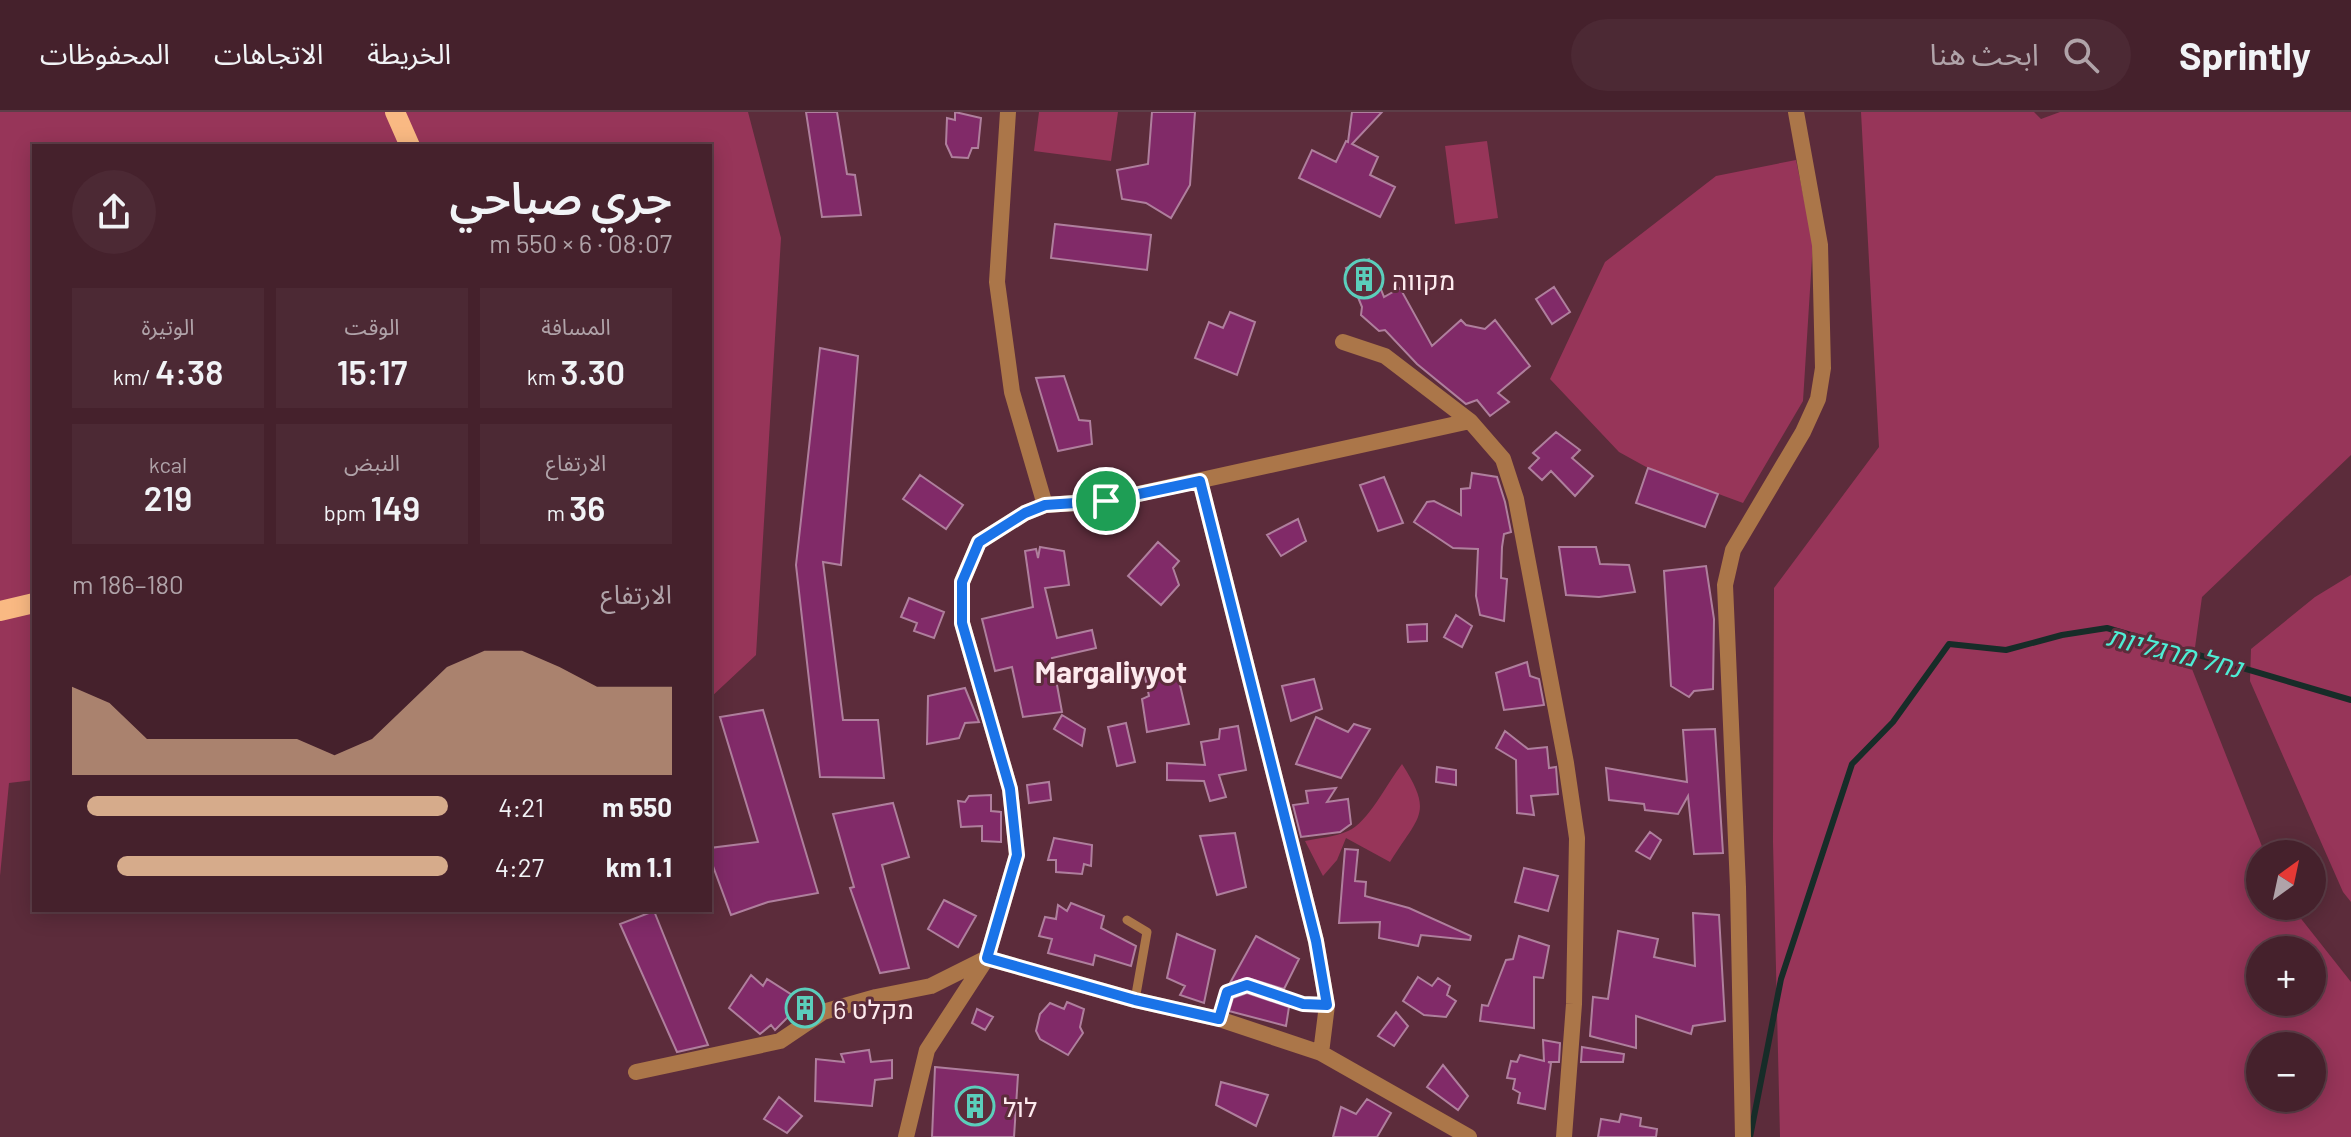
<!DOCTYPE html>
<html lang="ar">
<head>
<meta charset="utf-8">
<style>
	body { margin:0; font-family:Barlow,"Noto Sans Arabic",Heebo,sans-serif; background:#4c2934; color:#f1f3f6; direction:rtl; height:100vh; display:flex; flex-direction:column; font-size:30px; white-space:nowrap }
	* { box-sizing:border-box; margin:0 }
	p { font-size:26px; color:#b0a3a9 }
	.icon { flex:none; width:44px; height:44px; fill:none; stroke:currentColor; stroke-width:2; stroke-linecap:round; stroke-linejoin:round }
	.map { position:relative; flex:1; overflow:hidden; direction:ltr }
	.details { position:absolute; left:32px; top:32px; width:680px; height:768px; display:flex; flex-direction:column; background:#45212c; border-radius:0px; box-shadow:0 4px 20px #0003,0 0 0 2px #5d3e48; direction:rtl }
	.details>* { flex:none }
	.needle { width:52px; rotate:33deg }
	.tools { position:absolute; left:2246px; top:728px; display:grid; gap:16px }
	.tools a { display:grid; place-items:center; width:80px; height:80px; border-radius:50%; background:#45212c; box-shadow:0 4px 20px #0003,0 0 0 2px #5d3e48; font-size:40px }
	.pin { position:absolute; display:grid; place-items:center; width:68px; height:68px; color:#fff; margin:-34px; border:4px solid #fff; border-radius:50%; box-shadow:0 2px 8px #0007 }
	.round { display:grid; place-items:center; flex:none; width:84px; height:84px; border-radius:42px; background:#4c2934 }
	.overview { display:flex; align-items:center; justify-content:space-between; height:136px; padding:0 40px }
	h1 { font-size:44px; font-weight:600; line-height:60px }
	.stats { display:grid; grid-template-columns:repeat(3,1fr); gap:12px; height:136px; padding:8px 40px }
	.stats div { display:grid; align-content:center; border-radius:0px; background:#4c2934; text-align:center }
	.stats b { font-size:34px; font-weight:600 }
	.stats small { font-size:22px; font-weight:400 }
	.stats p { font-size:22px }
	.chart { height:224px; padding:16px 40px }
	.chart p { display:flex; justify-content:space-between }
	.chart svg { width:100%; height:144px; margin-top:8px; fill:#d6ab8b; opacity:.7 }
	ul { padding:0 40px; list-style:none; font-size:26px }
	li { display:grid; grid-template-columns:128px 96px 1fr; align-items:center; height:60px }
	li i { height:20px; border-radius:10px; background:#d6ab8b }
	header { display:flex; align-items:center; gap:48px; box-sizing:border-box; height:112px; padding:0 40px; background:#45212c; border-bottom:2px solid #5d3e48 }
	header strong { font-size:38px }
	nav { display:flex; gap:44px; margin-inline-start:auto; font-size:28px }
	.search { width:560px; height:72px; background:#4c2934; display:flex; align-items:center; gap:20px; box-sizing:border-box; padding:0 28px; border-radius:44px; color:#b0a3a9; font-size:30px }
	.map>svg:first-child { display:block }
</style>
</head>
<body>
<header>
<strong>Sprintly</strong>
<div class="search"><svg class="icon" aria-label="search" viewBox="0 0 24 24"><circle cx="10" cy="10" r="6"/><path d="M15 15l6 6"/></svg>ابحث هنا</div>
<nav><a>الخريطة</a><a>الاتجاهات</a><a>المحفوظات</a></nav>
</header>
<div class="map">
<svg width="2351" height="1025" viewBox="0 0 2351 1025">
	<rect width="100%" height="100%" fill="#5c2c3b"/>
	<!-- green -->
	<path fill="#973559" fill-rule="evenodd" d="M0 0H748L781 126 756 543 710 586V34H34V668L9 671 0 764Z
		M1039 0H1118L1111 49 1034 39Z
		M1861 0H2034L2041 7 2060 0H2351V343L2202 485 2192 557 2265 742H2260V794H2291L2351 870V1025H1780L1773 730 1774 476 1879 335ZM2312 838V890H2260V838ZM2312 934V986H2260V934Z
		M1487 29 1498 106 1455 112 1445 34Z
		M1796 48 1813 130 1803 289 1743 391 1648 356 1619 340 1550 267 1605 150 1716 64Z
		M2351 463V790L2343 780 2250 569 2251 537 2315 485Z
		M1402 652C1434 702 1419 703 1390 750L1346 726 1337 748 1323 764 1305 729C1319 726 1335 725 1348 719 1367 712 1388 670 1402 652Z"/>
	<g fill="none" stroke-linecap="round" stroke-linejoin="round">
		<!-- stream -->
		<path stroke="#172c28" stroke-width="6" d="M1750 1025 1781 867 1852 652 1893 610 1949 532 2006 538 2062 523 2107 516 2351 588"/>
	</g>
	<!-- building -->
	<path fill="#812a68" stroke="#af7f9d" stroke-width="2" d="M806 0H837L847 62 855 63 861 103 822 105Z
		M955 0 981 6 978 36H972L968 46 952 45 946 32 947 6 955 8Z
		M1152 0H1195L1190 73 1171 106 1146 91 1122 87 1117 58 1148 52Z
		M1352 0H1382L1352 32 1378 45 1370 63 1395 75 1380 105 1299 66 1312 38 1336 50 1346 29 1348 30Z
		M1055 112 1151 123 1147 158 1051 146Z
		M1369 147 1384 185 1400 176 1432 234 1461 208 1466 213 1485 217 1495 208 1530 254 1498 281 1509 290 1490 304 1477 288 1466 292 1417 252 1385 218 1379 219 1361 203 1362 195 1346 156Z
		M1554 175 1570 200 1552 212 1536 187Z
		M1230 200 1255 210 1237 263 1195 246 1209 210 1223 216Z
		M820 236 858 244 841 453 823 450 843 608H878L884 666 820 665 796 453Z
		M1064 264 1079 308 1090 309 1092 332 1058 339 1036 266Z
		M1556 320 1580 338 1572 346 1593 364 1575 384 1551 359 1542 368 1529 356 1539 346 1533 341Z
		M1648 356 1718 382 1705 415 1636 391Z
		M1472 361 1497 365 1505 390 1511 420 1504 422 1502 435 1501 466 1507 467 1504 509 1480 503 1476 484 1478 437 1453 436 1414 410 1427 390 1434 389 1461 403V377L1470 376Z
		M920 363 963 393 946 417 903 387Z
		M1384 365 1403 411 1378 419 1360 373Z
		M1298 407 1306 429 1281 444 1267 423Z
		M1158 430 1179 449 1173 456 1179 473 1161 493 1128 464Z
		M1040 435 1064 439 1069 473 1045 476 1057 526 1092 518 1096 536 1052 546 1062 600 1023 605 1012 555 995 559 982 507 1033 495 1025 439 1036 437 1038 446Z
		M1559 435H1596L1600 452 1629 453 1635 480 1599 485 1566 483Z
		M1706 454 1714 507 1713 577 1694 579 1689 585 1671 574 1664 459Z
		M909 486 944 500 934 526 914 519 917 511 901 505Z
		M1456 503 1472 514 1462 535 1444 525Z
		M1427 512V529L1408 530 1407 513Z
		M1527 550 1530 564 1539 567 1544 593 1504 598 1496 561Z
		M1177 560 1189 612 1147 620 1142 587 1149 584 1145 565Z
		M1314 567 1322 597 1291 609 1282 574Z
		M965 576 979 610 965 611 959 626 927 632 928 584Z
		M763 598 818 781 768 790 731 803 710 746V736L758 730 720 605Z
		M1062 603 1085 617 1082 634 1054 617Z
		M1316 605 1348 620 1354 612 1370 617 1341 666 1296 652Z
		M1126 611 1135 650 1117 654 1108 615Z
		M1238 614 1246 658 1219 663 1226 685 1210 689 1204 669 1167 668V651L1205 653 1201 630 1219 627 1220 617Z
		M1715 617 1723 741 1694 742 1688 684 1678 702 1645 698 1644 692 1609 688 1606 656 1687 670 1683 618Z
		M1505 619 1528 637 1547 635 1549 656 1556 655 1558 682 1531 684 1534 703 1517 701 1516 648 1496 636Z
		M1437 655 1456 658V673L1436 670Z
		M1049 670 1051 688 1029 691 1027 673Z
		M1336 676 1327 690 1348 687 1351 712 1340 720 1301 725 1293 693 1308 691 1306 679Z
		M991 683V699L1001 700V730L982 729V714L961 715 958 689 965 690 969 684Z
		M893 691 909 745 882 753 909 856 880 861 850 776 854 775 833 702Z
		M1650 720 1661 728 1650 747 1636 739Z
		M1235 721 1246 775 1217 783 1200 724Z
		M1054 726 1092 733 1091 754 1084 752 1082 762 1056 760V748H1048Z
		M1345 737 1358 738 1355 769 1366 770 1365 784 1409 796 1471 824 1470 828 1421 823 1418 834 1379 826 1380 810 1339 811Z
		M1524 756 1558 764 1548 799 1515 790Z
		M944 788 976 804 958 835 928 817Z
		M1071 791 1104 804 1101 816 1136 834 1131 854 1095 843 1093 853 1048 841 1052 827 1039 824 1045 805 1056 807 1058 793 1067 799Z
		M654 799 708 933 677 940 620 812Z
		M1693 801 1719 803 1725 909 1693 914 1691 922 1636 904V936L1590 924 1593 885 1608 887 1618 819 1658 827 1654 845 1695 854Z
		M1177 822 1215 838 1204 891 1180 883 1185 874 1167 866Z
		M1256 824 1299 847 1284 877 1248 866 1230 871Z
		M1519 824 1549 834 1543 866 1534 865V916L1480 909 1482 893 1488 894 1506 848 1513 847Z
		M751 863 763 874 767 867 803 890 775 918 771 913 760 922 729 896Z
		M1418 865 1432 874 1438 866 1450 874 1447 883 1456 889 1446 905 1424 903 1403 889Z
		M1247 881 1289 895 1286 914 1229 899 1233 886Z
		M1067 890 1084 897 1080 915 1083 921 1068 943 1040 927 1036 919 1040 902 1050 891 1064 897Z
		M977 897 993 905 985 918 972 911Z
		M1396 900 1408 914 1394 934 1378 924Z
		M1543 928 1560 931 1559 950H1548L1551 951 1545 997 1518 991 1520 981 1513 977 1515 967 1507 966 1511 949 1517 950 1520 943 1544 949Z
		M1582 935 1624 942 1623 950H1581Z
		M869 938 871 950 892 948V966L875 968 872 994 815 989 816 947 844 950 841 942Z
		M1443 953 1468 984 1458 998 1427 975Z
		M935 955 1018 963 1014 1025H932Z
		M1221 970 1268 983 1256 1014 1216 993Z
		M779 985 802 1004 787 1021 764 1007Z
		M1367 987 1391 1001 1377 1025H1333L1341 995 1356 1002Z
		M1621 1002 1641 1006 1640 1014 1657 1017 1656 1025H1598L1601 1007 1619 1010Z"/>
	<g fill="none" stroke-linecap="round" stroke-linejoin="round">
		<!-- lane -->
		<path stroke="#ab7649" stroke-width="9" d="M1127 808 1147 820 1135 888
			M1219 907 1227 880 1247 873 1303 892 1327 893"/>
		<!-- street -->
		<path stroke="#ab7649" stroke-width="16" d="M1008 0 997 170 1012 280 1045 393
			M1343 230 1385 244 1470 309 1503 347 1516 387 1566 651 1577 726 1574 892 1564 1025
			M1200 369 1316 829 1327 893 1321 941
			M636 960 780 929 823 900 876 885 931 874 987 846 1135 888 1219 907 1321 941 1469 1025
			M906 1025 927 938 987 846 1017 743 1010 677 962 511V470L979 430 1025 401 1045 393 1106 389 1470 309
			M1743 1025 1738 775 1725 473 1733 438 1803 320 1818 287 1823 256 1820 133 1796 0"/>
		<!-- primary -->
		<path stroke="#f9b983" stroke-width="20" d="M395 0 410 34
			M0 499 34 491"/>
	</g>
	<g fill="none" stroke-linecap="round" stroke-linejoin="round">
		<defs>
			<path id="route" d="M1200 369 1316 829 1327 893 1303 892 1247 873 1227 880 1219 907 1135 888 987 846 1017 743 1010 677 962 511V470L979 430 1025 401 1045 393 1106 389Z"/>
		</defs>
		<!-- route casing -->
		<use href="#route" stroke="#fff" stroke-width="16"/>
		<!-- route -->
		<use href="#route" stroke="#1a73e8" stroke-width="10"/>
	</g>
	<!-- icons -->
	<defs>
		<symbol id="building-ring" viewBox="-11 -11 22 22"><circle r="9.5" fill="#5c2c3b" stroke="#5bcebb" stroke-width="1.5"/><path d="M-4-6H4V6H1V3H-1V6H-4ZM-2.5-4.3h1.7v1.8h-1.7ZM.8-4.3h1.7v1.8H.8ZM-2.5-1h1.7V.8h-1.7ZM.8-1h1.7V.8H.8Z" fill="#5bcebb"/></symbol>
	</defs>
	<g fill-rule="evenodd">
		<use href="#building-ring" x="1342" y="145" width="44" height="44"/>
		<use href="#building-ring" x="783" y="874" width="44" height="44"/>
		<use href="#building-ring" x="953" y="972" width="44" height="44"/>
	</g>
	<g text-anchor="middle" dominant-baseline="central" stroke-width="6" stroke-linejoin="round" paint-order="stroke">
		<!-- poi labels -->
		<g font-size="26" fill="#fdeaee" stroke="#5c2c3b" text-anchor="start">
			<text x="1392" y="167">מקווה</text>
			<text x="833" y="896">מקלט 6</text>
			<text x="1003" y="994">לול</text>
		</g>
		<!-- water labels -->
		<g font-size="28" font-style="italic" fill="#4eedd5" stroke="#5c2c3b">
			<text transform="translate(2175 539) rotate(14)">נחל מרגליות</text>
		</g>
		<!-- quarter labels -->
		<g font-size="30" font-weight="bold" fill="#fdeaee" stroke="#5c2c3b">
			<text x="1111" y="559">Margaliyyot</text>
		</g>
	</g>
</svg>
<div class="tools">
<a><svg class="needle" viewBox="-14 -14 28 28"><path d="M0-13l5 13h-10z" fill="#e53935"/><path d="M0 13l5-13h-10z" fill="#b0a3a9"/></svg></a>
<a>+</a>
<a>−</a>
</div>
<div class="pin" style="left:1106px;top:389px;background:#1e9e55"><svg class="icon" aria-label="arrive" viewBox="0 0 24 24"><path d="M6 21V4h12l-3 4 3 4H6"/></svg></div>
<section class="details">
<div class="overview"><div><h1>جري صباحي</h1><p>08:07 · 6 × 550 m</p></div><a class="round"><svg class="icon" aria-label="share" viewBox="0 0 24 24"><path d="M12 15V3M7 8l5-5 5 5M5 13v7h14v-7"/></svg></a></div>
<div class="stats">
<div><p>المسافة</p><b>3.30<small> km</small></b></div>
<div><p>الوقت</p><b>15:17</b></div>
<div><p>الوتيرة</p><b>4:38<small> /km</small></b></div>
</div>
<div class="stats">
<div><p>الارتفاع</p><b>36<small> m</small></b></div>
<div><p>النبض</p><b>149<small> bpm</small></b></div>
<div><p>kcal</p><b>219</b></div>
</div>
<div class="chart"><p><span>الارتفاع</span>180–186 m</p>
<svg viewBox="0 0 160 44" preserveAspectRatio="none"><path d="M0 44V17L10 22L20 33L30 33L40 33L50 33L60 33L70 38L80 33L90 22L100 11L110 6L120 6L130 11L140 17L150 17L160 17V44z"/></svg>
</div>
<ul>
<li><b>550 m</b>4:21<i style="width:96%"></i></li>
<li><b>1.1 km</b>4:27<i style="width:88%"></i></li>
</ul>
</section>
</div>
</body>
</html>
